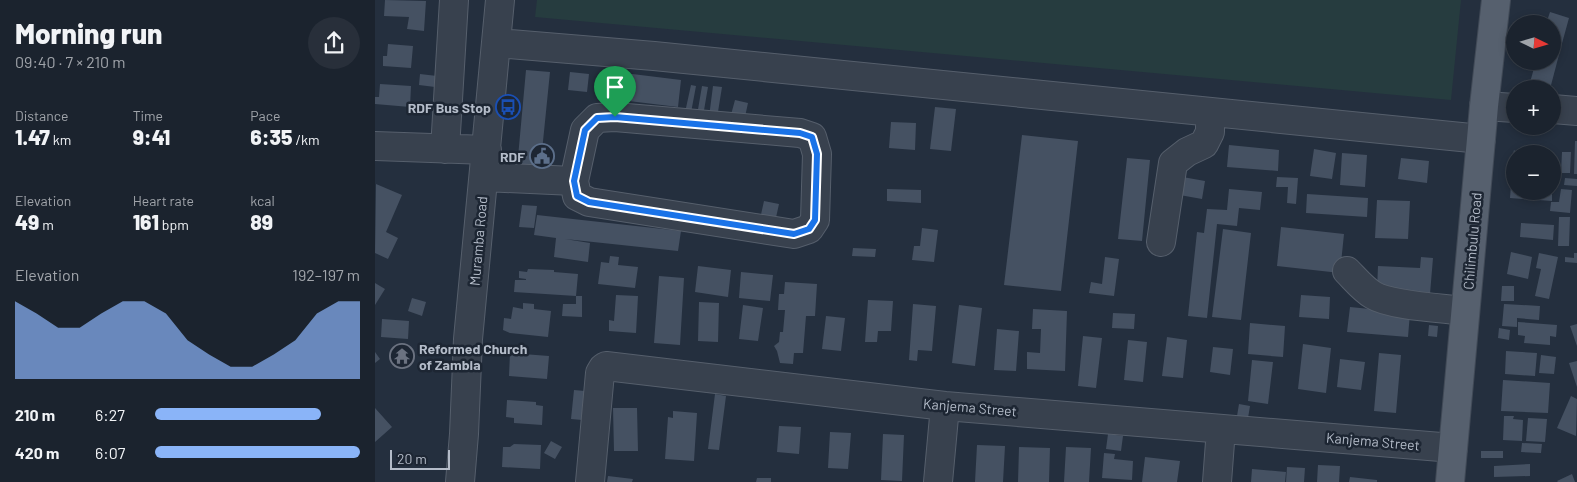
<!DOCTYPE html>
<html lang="en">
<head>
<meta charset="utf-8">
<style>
	body { margin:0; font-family:Barlow,sans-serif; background:#282f3a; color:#f1f3f6; height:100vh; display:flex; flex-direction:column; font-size:19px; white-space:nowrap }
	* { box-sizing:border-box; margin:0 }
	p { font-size:16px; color:#a0a4aa }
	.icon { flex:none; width:28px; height:28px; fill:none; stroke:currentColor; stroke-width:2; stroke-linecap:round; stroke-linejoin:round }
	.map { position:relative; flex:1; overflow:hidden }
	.sheet { display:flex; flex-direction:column; background:#1b232e; width:375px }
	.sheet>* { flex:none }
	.needle { width:32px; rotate:95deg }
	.buttons { position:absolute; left:1131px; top:15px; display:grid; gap:10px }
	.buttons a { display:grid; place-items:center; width:55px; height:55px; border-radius:50%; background:#1b232e; box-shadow:0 2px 8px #0003,0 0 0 1px #39404a; font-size:25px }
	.scale { position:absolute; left:15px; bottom:12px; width:60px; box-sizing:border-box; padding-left:5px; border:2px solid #b4bcc9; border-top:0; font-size:14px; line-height:18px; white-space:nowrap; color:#b4bcc9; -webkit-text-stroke:4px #1d2633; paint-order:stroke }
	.pin { position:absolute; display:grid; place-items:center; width:42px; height:42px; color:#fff; margin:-51px -21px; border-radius:50% 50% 50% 0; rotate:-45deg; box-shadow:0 0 5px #0007 }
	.pin .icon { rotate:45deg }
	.round { display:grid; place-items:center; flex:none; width:52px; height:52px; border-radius:26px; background:#282f3a }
	.head { display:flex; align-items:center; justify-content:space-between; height:85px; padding:0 15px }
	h1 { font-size:28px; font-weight:800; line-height:38px }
	.stats { display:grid; grid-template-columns:repeat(3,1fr); gap:8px; height:85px; padding:5px 15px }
	.stats div { display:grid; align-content:center }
	.stats b { font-size:21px; font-weight:800 }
	.stats small { font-size:14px; font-weight:400 }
	.stats p { font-size:14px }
	.chart { height:140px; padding:10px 15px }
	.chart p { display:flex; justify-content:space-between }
	.chart svg { width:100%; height:90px; margin-top:5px; fill:#8ab4f8; opacity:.7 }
	ul { padding:0 15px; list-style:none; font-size:16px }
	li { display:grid; grid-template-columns:80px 60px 1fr; align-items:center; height:38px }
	li i { height:12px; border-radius:6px; background:#8ab4f8 }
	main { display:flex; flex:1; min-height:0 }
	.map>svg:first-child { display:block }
</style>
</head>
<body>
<main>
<section class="sheet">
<div class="head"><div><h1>Morning run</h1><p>09:40 · 7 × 210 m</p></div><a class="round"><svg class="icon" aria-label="share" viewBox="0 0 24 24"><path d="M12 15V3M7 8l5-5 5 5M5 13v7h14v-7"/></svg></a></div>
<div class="stats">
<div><p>Distance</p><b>1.47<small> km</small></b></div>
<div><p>Time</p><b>9:41</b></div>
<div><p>Pace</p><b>6:35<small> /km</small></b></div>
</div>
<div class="stats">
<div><p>Elevation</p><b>49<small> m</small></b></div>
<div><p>Heart rate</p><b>161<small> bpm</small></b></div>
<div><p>kcal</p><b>89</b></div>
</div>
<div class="chart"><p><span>Elevation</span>192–197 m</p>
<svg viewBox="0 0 160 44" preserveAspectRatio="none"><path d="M0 44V6L10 12L20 19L30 19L40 12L50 6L60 6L70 12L80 25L90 32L100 38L110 38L120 32L130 25L140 12L150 6L160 6V44z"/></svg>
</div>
<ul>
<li><b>210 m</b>6:27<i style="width:81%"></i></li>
<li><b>420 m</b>6:07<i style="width:100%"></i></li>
</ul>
</section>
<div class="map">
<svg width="1202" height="482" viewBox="0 0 1202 482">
	<rect width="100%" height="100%" fill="#242f3e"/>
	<!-- green -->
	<path fill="#263c3f" d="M162 0H1086L1076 100 160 17Z"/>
	<!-- building -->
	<path fill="#455162" d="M10 0 51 1 49 31 32 29 34 17 9 16Z
		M1175 12 1194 18 1186 47 1178 45V24H1171Z
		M13 44 38 46 36 68 8 66V56H12Z
		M1178 49 1185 51 1175 89H1164L1154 86 1161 61H1178Z
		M151 70 175 72 165 171 142 168Z
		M233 71 306 80 303 107 229 98Z
		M195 72 214 74 212 92 193 90Z
		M45 74 62 76 60 87 44 85Z
		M5 84 36 86 35 107 0 104V97H4Z
		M316 85 321 86 315 118 309 117Z
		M327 86 333 87 327 122 321 121Z
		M338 86 347 87 342 118 334 117Z
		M360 100 373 103 368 126 354 122Z
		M560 107 581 109 576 151 555 149Z
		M516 122 541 123 540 150 514 148Z
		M647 135 703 141 686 291 629 285Z
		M1200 141H1202V174H1199Z
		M854 145 904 150 903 171 852 167Z
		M939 149 961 153 957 179 935 176Z
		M1139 150 1140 151 1146 153 1140 154V180L1132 178Z
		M1187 152H1196L1195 173H1186Z
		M967 153 992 155 990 187 965 185Z
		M752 158 775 160 767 241 743 239Z
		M1026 158 1054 161 1052 183 1023 179Z
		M802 176 830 181 827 199 799 194Z
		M902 177 923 178 921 204 912 203 913 187H901Z
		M1190 178 1202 179V186L1189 185Z
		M1 184 27 195 11 232 23 238 13 259 0 253Z
		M1136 185 1140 186V191H1177V201L1135 198Z
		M512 189 546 190V203L512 201Z
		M854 189 887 192 885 210 864 208 862 226 842 224 832 318 813 316 822 232 829 233 832 209 852 210Z
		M1186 189 1197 190 1195 213 1175 211 1176 202H1184Z
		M932 194 993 198 992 217 931 213Z
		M1002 200 1035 201 1033 239 1000 238Z
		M389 201 404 204 400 222 385 219Z
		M147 205 162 206 159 228 144 227Z
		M162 215 306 231 303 251 190 239 215 243 213 262 179 257 181 238 159 235Z
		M1184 217H1195L1194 246H1183Z
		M1146 223 1179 225 1178 240 1145 237Z
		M906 227 969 234 965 273 902 266Z
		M547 228 563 230 559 262 537 260 539 246H545Z
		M848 229 876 233 866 320 837 317Z
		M478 248 501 249 500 257 477 256Z
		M1136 252 1157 257 1153 279 1132 274Z
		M1164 253 1183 257 1174 299 1160 296 1166 269 1161 268Z
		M1199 253H1202V263L1190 262V257L1199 258Z
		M235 256 244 257 243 265 263 267 260 288 223 284 226 262 234 263Z
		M730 257 744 259 739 296 714 293 716 282 727 284Z
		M1046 257 1058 258 1055 294 1002 290 1003 266 1045 268Z
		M323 266 356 270 353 297 320 292Z
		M153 269 179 270V272L203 274 201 296 139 292 140 280H151V279L144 278V271L152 272Z
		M366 272 398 275 395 301 364 298Z
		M284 276 309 278 305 345 279 343Z
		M410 282 442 284 440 316H431L428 353H419L418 364 405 363 402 351 399 346 404 342 405 332H408L410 310H403L404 294H409Z
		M0 283 10 289 0 305Z
		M1127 286H1139V301H1126Z
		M241 295 263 296 261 333 234 331V320L239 321Z
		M926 295 955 297 954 319 924 317Z
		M201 296H207V317L187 316 188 304H201Z
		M37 298 51 302 47 316 33 311Z
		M493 300 518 301 516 331H503L502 342H490Z
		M324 302 344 303 343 342 323 341Z
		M148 303 159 304V309L176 311 173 337 135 333 128 330 129 318 136 319 138 307 148 309Z
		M538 304 561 306 557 351 543 350 542 361 534 360Z
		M1129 304 1165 306 1164 320 1142 318V327L1127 326Z
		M368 305 388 308 383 341 364 339Z
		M584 305 607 308 600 366 577 363Z
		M975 307 1035 313 1033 337 972 332Z
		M658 309 692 311 690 371 652 369V352L665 353 666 329H657Z
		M738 313 760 314 759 329 737 328Z
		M451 316 470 318 466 351 447 349Z
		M7 319 34 321 33 339 6 337Z
		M1143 322 1182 325 1181 337 1175 336V345L1149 343 1150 336 1143 335Z
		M875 323 910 326 908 357 873 354Z
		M1202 324V346L1195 326Z
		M1054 325 1063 326 1062 337 1053 336Z
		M1124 328 1135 330 1134 340 1123 338Z
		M622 329 644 331 641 371 619 370Z
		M708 336 727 338 721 388 703 386Z
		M792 337 812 340 808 378 787 376Z
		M753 340 772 342 768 382 749 380Z
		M928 344 956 348 951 393 923 389Z
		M838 347 858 349 855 375 835 372Z
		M1131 351 1162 353 1160 376 1130 374Z
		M0 352 5 359 0 363Z
		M135 353 174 356 172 379 134 376Z
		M1004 353 1026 355 1021 413 999 411Z
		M1166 355 1181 357 1179 374 1164 373Z
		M965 359 990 362 986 390 962 387Z
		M877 360 898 362 893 404 873 401Z
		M1202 361V387L1194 363Z
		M1128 380 1175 383 1173 413 1126 411Z
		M199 390 210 391 207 420 196 419Z
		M340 394 351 396 344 450 333 449Z
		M1196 396 1202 399 1201 436 1182 428Z
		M132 400 161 402V405L168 406 167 425 139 423V418L131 417Z
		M864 404 875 406 873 418 862 416Z
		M0 408 17 427 0 442Z
		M238 408H262L263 451H239Z
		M298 411 322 413 319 461 290 459 293 417 298 418Z
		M1129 416H1139L1138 419 1148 420 1147 441 1128 440Z
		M1153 418 1172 419 1170 442 1151 441Z
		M404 426 426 427 424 454 402 452Z
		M455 432 476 433 473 469 453 468Z
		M508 434 529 435 527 481 506 480Z
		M733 434 748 436 746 451 731 449Z
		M176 441 187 447 180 459 169 453Z
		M1147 443 1167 444 1166 453 1146 452Z
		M139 444 166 445 165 469 127 467 128 447H135Z
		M602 445 630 446 628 482H600Z
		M644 447 675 448 674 482H643Z
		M691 447 716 448 714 482H689Z
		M1106 451H1128V458H1106Z
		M729 453 740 454 739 459 758 461 757 480 727 478Z
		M770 457 805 461 802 482H767Z
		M1155 464V476L1119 477V466Z
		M943 465 965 466 964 482H942Z
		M912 467 930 468 929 482H911Z
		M877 469 911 472 910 482H876Z
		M1197 474 1200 482H1183L1182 481Z
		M233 476 258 479 257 482H232Z
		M975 477 1002 480V482H974Z
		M382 478H396V482H381Z"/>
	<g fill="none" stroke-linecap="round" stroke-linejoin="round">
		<defs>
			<path id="minor" d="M122 43 279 56 1106 139
				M1109 106 1140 108
				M1178 109 1202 111
				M240 117 425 133 437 137 442 154 440 220 434 229 419 234 214 202 202 196 199 181 210 130 222 118Z
				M0 146 112 150
				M70 149 79 0
				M109 177 199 181
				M786 242 798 163 812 152 829 144 835 132V112
				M972 271C981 280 988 289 998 295 1016 306 1068 308 1090 311
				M85 482 89 434 93 339 125 0
				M215 482 225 373 228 368 231 366 570 406 1078 448
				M563 482 570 406
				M842 482 846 429"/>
			<path id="major" d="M1075 482 1109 106 1121 0"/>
		</defs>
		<!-- minor casing -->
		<use href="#minor" stroke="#565f6c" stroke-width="30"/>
		<!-- major casing -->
		<use href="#major" stroke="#414a57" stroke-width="30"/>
		<!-- minor -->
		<use href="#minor" stroke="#38414e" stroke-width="28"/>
		<!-- major -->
		<use href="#major" stroke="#56606e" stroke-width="28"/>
	</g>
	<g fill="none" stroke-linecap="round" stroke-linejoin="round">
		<defs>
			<path id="route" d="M240 117 425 133 437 137 442 154 440 220 434 229 419 234 214 202 202 196 199 181 210 130 222 118Z"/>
		</defs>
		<!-- route casing -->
		<use href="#route" stroke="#fff" stroke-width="10"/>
		<!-- route -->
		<use href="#route" stroke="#1a73e8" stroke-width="6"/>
	</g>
	<!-- icons -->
	<defs>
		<symbol id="bus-ring" viewBox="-11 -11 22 22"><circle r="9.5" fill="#1d2633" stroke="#1a4fb4" stroke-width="1.5"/><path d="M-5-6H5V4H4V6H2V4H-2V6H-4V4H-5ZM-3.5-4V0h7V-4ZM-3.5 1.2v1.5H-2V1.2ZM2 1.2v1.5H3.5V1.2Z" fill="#1a4fb4"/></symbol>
		<symbol id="civic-ring" viewBox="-11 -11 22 22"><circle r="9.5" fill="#1d2633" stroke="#5c6f8a" stroke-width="1.5"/><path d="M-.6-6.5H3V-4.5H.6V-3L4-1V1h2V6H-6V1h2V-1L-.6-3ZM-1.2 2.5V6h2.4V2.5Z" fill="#5c6f8a"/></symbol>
		<symbol id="temple-ring" viewBox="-11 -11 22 22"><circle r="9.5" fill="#1d2633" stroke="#6b7280" stroke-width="1.5"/><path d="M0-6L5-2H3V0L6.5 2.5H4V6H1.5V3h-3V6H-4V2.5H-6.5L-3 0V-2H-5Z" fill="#6b7280"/></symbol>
	</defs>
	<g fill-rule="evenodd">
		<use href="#bus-ring" x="119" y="93" width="28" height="28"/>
		<use href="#civic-ring" x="153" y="142" width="28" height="28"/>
		<use href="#temple-ring" x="13" y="342" width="28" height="28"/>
	</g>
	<g text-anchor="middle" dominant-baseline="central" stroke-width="5" stroke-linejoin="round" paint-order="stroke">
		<!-- poi labels -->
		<g font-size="14" font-weight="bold" fill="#b4bcc9" stroke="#1d2633" text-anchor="end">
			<text x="116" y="107">RDF Bus Stop</text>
			<text x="150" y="156">RDF</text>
			<text x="44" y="348" text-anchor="start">Reformed Church<tspan x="44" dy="16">of Zambia</tspan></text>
		</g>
		<!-- street labels -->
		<g font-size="14" fill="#b4bcc9" stroke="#1d2633">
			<text transform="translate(103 241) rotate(-85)">Muramba Road</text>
			<text transform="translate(1097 241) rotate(-85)">Chilimbulu Road</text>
			<text transform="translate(595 407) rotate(5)">Kanjema Street</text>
			<text transform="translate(998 441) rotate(5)">Kanjema Street</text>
		</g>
	</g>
</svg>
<div class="buttons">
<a><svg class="needle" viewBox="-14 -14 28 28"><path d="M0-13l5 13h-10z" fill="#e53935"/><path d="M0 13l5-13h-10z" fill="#a0a4aa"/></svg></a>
<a>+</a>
<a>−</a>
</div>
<div class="scale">20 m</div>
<div class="pin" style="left:240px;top:117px;background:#1e9e55"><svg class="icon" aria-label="arrive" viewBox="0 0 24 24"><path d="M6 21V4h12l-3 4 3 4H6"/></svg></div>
</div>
</main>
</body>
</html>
